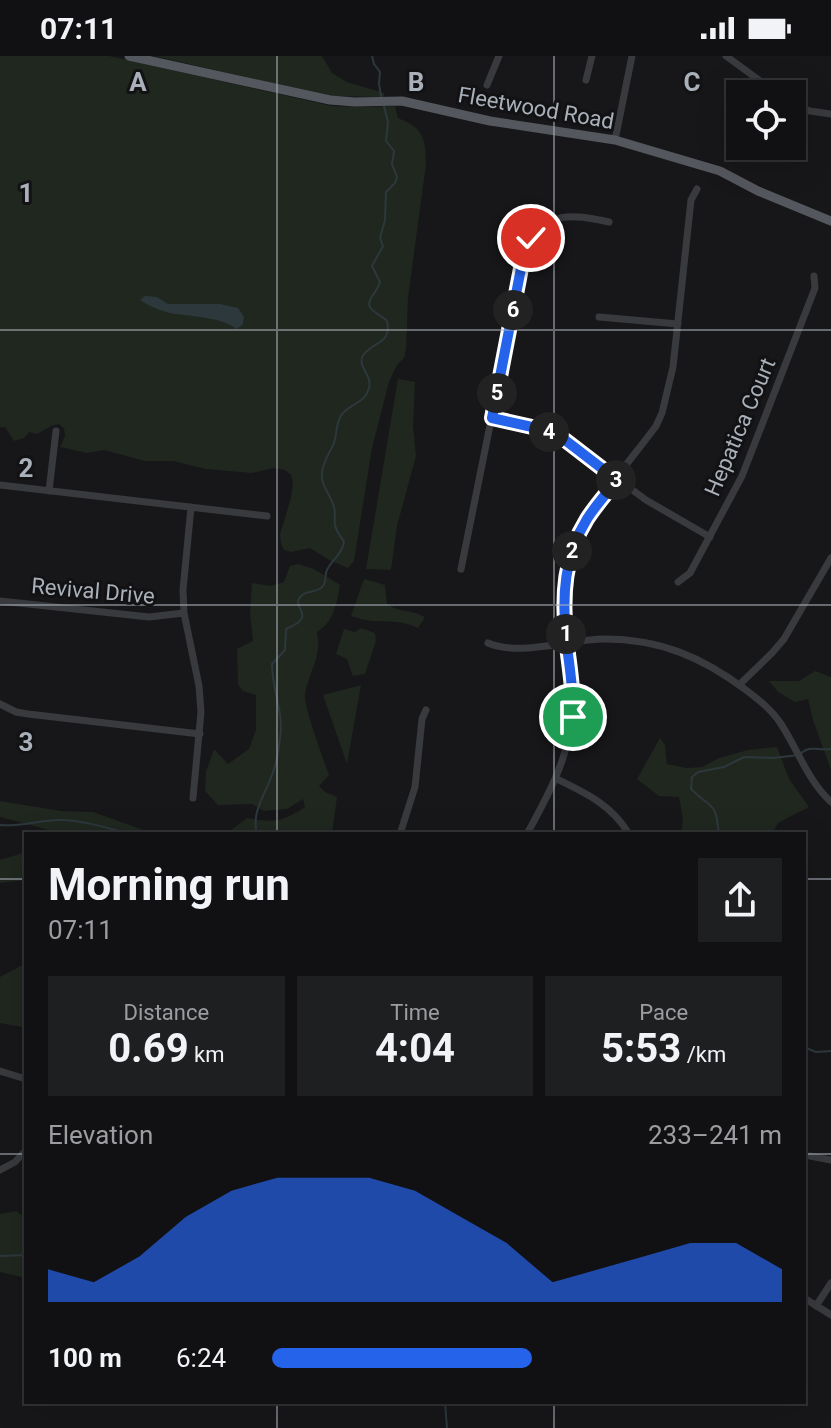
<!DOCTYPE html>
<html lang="en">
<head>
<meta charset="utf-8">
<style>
	body { margin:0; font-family:Roboto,sans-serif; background:#1e1f21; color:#f1f3f6; height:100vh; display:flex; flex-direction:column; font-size:30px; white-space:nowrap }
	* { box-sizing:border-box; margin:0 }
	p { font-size:26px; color:#9c9da0 }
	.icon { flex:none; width:44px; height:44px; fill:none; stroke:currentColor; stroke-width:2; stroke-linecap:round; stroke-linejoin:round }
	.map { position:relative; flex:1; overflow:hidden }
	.sheet { position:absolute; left:24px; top:776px; width:782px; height:572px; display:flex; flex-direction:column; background:#111113; border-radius:0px; box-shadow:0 8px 32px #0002,0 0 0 2px #303133 }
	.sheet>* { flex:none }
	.controls { position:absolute; left:726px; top:24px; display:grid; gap:16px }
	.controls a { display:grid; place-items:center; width:80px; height:80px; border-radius:0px; background:#111113; box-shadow:0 8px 32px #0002,0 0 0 2px #303133; font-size:40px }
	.pin { position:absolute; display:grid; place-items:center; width:68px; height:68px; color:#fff; margin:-34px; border:4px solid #fff; border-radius:50%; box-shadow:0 2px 8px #0007 }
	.km { position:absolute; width:40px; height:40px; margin:-20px; border-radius:50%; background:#222; color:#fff; font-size:22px; line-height:40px; text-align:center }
	.round { display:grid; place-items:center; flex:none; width:84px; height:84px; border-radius:0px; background:#1e1f21 }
	.summary { display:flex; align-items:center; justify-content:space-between; height:136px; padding:0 24px }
	h1 { font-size:44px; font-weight:700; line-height:60px }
	.stats { display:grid; grid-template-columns:repeat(3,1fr); gap:12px; height:136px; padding:8px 24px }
	.stats div { display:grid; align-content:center; border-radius:0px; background:#1e1f21; text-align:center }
	.stats b { font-size:40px; font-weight:700 }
	.stats small { font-size:22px; font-weight:400 }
	.stats p { font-size:22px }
	.chart { height:224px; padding:16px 24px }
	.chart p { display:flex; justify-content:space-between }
	.chart svg { width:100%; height:144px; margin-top:8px; fill:#2563eb; opacity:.7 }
	ul { padding:0 24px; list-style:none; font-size:26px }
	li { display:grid; grid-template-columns:128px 96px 1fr; align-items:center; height:60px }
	li i { height:20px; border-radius:10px; background:#2563eb }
	.status { display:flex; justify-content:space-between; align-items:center; height:56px; padding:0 40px; background:#111113; direction:ltr }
	.status svg { height:22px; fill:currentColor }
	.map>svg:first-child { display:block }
</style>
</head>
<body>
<div class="status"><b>07:11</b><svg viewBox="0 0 49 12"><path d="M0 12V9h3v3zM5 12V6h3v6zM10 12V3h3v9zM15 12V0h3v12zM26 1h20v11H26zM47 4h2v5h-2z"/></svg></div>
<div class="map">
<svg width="831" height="1372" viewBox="0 0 831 1372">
	<rect width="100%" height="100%" fill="#171719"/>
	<!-- green -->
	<path fill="#1f271f" d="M0 0H109L332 50 372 51 395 50 398 62C423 72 426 82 426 108L408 242 406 293 404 302 397 309 389 326 372 392 354 505 348 512 329 504 310 492 291 496 284 494 281 488 280 478 291 442 293 426 291 419 285 414 274 412 252 417 206 413 173 405H145L104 394 87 397 60 391 65 380 64 372 59 368 51 370 37 378 29 376 24 382 14 385 5 371H0Z
		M154 0H322L332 17 347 26 384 37V41L329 40Z
		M398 323 415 326 413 370 416 400 397 470 391 514 366 513Z
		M298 508 314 513 340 529C337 546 334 566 317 576 322 602 309 615 305 638 303 649 324 705 329 719L319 730 325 736 337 741 332 778H226L247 762C275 767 282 766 305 751L303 743 287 753 264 755 252 748 218 749 205 735 206 716 214 693 228 708 249 693 256 674V639L243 635 238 628 237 593 253 585 250 557 252 527 270 530 284 526 290 510Z
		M364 523 385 529 387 548C400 557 410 553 425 561L418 572C402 564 388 566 371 565 364 564 357 562 351 560Z
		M361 572 375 577 376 585 365 618 353 620 347 603 336 598 344 573 355 576Z
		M815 615 831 621V714L813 664 808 643 795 646 778 636 769 625H799Z
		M361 629 347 708 323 639Z
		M660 682 665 689 667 708 687 712 702 711 719 702 748 694 777 691 789 723 809 751 778 767 772 778H681L683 763 679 741 659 740 637 723Z
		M0 745 61 755 93 756 155 778H74L53 775 0 761Z
		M23 797 26 798V824L0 827V804Z
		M26 907V965L22 971 0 967V921Z
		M16 1155 26 1162V1222L0 1216V1158Z"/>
	<!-- water -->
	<path fill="#2d383d" d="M145 240 157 241 168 248H220L238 252 244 261 243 268 237 273C218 260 192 261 169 257 159 254 149 250 140 244Z"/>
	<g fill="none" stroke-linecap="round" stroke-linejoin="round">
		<!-- stream -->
		<path stroke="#2d383d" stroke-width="2" d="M372 0 374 8 380 16 379 28 381 40
			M0 769C20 771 39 764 59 764 83 764 107 772 130 778
			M257 778C251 756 265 739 272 719 276 708 279 694 280 682 284 655 272 635 272 608L285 594 286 573C320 559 289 553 301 540 307 534 318 537 323 530 327 525 324 518 328 512 334 502 342 498 344 486 341 480 336 476 335 469 334 463 336 457 334 451 331 439 320 429 322 416 323 406 330 396 334 387 337 377 336 364 343 357 352 347 365 347 369 332 373 318 355 310 364 298 375 285 392 287 387 265 384 261 372 256 370 251 366 244 378 235 380 226L372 210 383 190 380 182 385 164 386 136 395 127 397 121 392 108 394 95 386 85 388 66 384 50
			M719 778C715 743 713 755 691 733L692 721 698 716 724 711 744 701 773 702 799 699C810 688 817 695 831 693
			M804 991 816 996 831 995
			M0 1200 26 1199
			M445 1346 447 1372"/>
		<!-- minor -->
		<path stroke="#383a3e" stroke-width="7" d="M726 0 778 38
			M586 24 592 0
			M487 29 499 0
			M792 48 810 55 831 58
			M615 84 632 0
			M599 261 678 268
			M492 362 541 373 565 384 646 444 710 481
			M0 429 267 460
			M49 435 56 375
			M191 451 183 534 184 557 199 630 201 656 193 742
			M461 513 526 191C548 154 571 158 609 166
			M678 526 690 517 742 420 815 232 814 220
			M0 545 149 561 184 557
			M488 587C522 601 568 583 604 583 660 583 702 601 746 634 759 644 772 654 781 668 798 694 808 725 831 746
			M739 629 772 597 784 583 831 502
			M0 648 16 656 28 658 200 678
			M557 723C586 737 612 749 629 778
			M400 778 415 731 422 663 426 654
			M527 778C555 726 578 685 572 623 569 587 559 551 567 514 579 460 623 415 656 370L662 357 673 311 691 144 697 133
			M0 1015 26 1023
			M810 1100 831 1104
			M0 1114 15 1106 26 1094
			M804 1242 831 1259
			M816 1250 831 1227"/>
		<!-- major -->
		<path stroke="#54575d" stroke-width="9" d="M129 0 330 44 355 46 402 45 490 65 615 84 720 115 758 135 831 165"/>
	</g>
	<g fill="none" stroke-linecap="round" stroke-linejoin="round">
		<defs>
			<path id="route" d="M531 182 523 202 492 362 541 373 565 384 617 424C607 437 596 449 587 463 564 500 562 540 566 582 569 609 574 634 573 661"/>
		</defs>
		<!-- route casing -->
		<use href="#route" stroke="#fff" stroke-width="16"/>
		<!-- route -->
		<use href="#route" stroke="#2563eb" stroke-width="10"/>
	</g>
	<!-- grid -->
	<path fill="none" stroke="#a9b0b9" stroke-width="2" stroke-opacity="0.55" d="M277 0V778M554 0V778M0 274H831M0 549H831M0 823H26M804 823H831M0 1098H26M804 1098H831M277 1346V1372M554 1346V1372"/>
	<g text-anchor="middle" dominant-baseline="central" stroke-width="6" stroke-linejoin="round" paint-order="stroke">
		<!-- street labels -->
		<g font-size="22" fill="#a9b0b9" stroke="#121214">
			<text transform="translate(536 52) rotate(10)">Fleetwood Road</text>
			<text transform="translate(740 371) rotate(-67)">Hepatica Court</text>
			<text transform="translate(93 535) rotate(5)">Revival Drive</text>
		</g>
	</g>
	<g font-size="26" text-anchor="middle" font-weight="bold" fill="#a9b0b9" stroke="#121214" stroke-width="6" stroke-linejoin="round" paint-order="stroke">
		<text x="138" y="35">A</text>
		<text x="416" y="35">B</text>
		<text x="692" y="35">C</text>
		<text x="26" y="146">1</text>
		<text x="26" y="421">2</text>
		<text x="26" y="695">3</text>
	</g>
</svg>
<div class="controls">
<a><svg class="icon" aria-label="locate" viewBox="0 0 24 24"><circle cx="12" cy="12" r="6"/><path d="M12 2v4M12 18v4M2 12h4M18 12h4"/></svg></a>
</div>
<div class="pin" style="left:573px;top:661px;background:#1e9e55"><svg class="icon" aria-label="arrive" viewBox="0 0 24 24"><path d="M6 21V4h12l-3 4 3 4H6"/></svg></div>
<div class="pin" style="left:531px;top:182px;background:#d93025"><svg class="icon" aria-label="check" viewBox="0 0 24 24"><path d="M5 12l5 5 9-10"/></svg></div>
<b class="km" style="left:566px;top:578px">1</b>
<b class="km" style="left:572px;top:495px">2</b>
<b class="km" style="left:616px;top:424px">3</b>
<b class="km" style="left:549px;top:376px">4</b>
<b class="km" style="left:497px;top:337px">5</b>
<b class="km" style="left:513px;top:254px">6</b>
<section class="sheet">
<div class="summary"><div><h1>Morning run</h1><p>07:11</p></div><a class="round"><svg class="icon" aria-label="share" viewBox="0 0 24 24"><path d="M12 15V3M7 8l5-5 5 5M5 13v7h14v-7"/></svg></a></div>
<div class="stats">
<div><p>Distance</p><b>0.69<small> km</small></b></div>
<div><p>Time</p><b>4:04</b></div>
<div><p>Pace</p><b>5:53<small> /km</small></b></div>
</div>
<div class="chart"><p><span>Elevation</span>233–241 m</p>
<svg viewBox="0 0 160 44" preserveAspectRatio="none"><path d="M0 44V34L10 38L20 30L30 18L40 10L50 6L60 6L70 6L80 10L90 18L100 26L110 38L120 34L130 30L140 26L150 26L160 34V44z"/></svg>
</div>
<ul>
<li><b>100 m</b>6:24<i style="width:51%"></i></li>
</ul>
</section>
</div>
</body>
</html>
